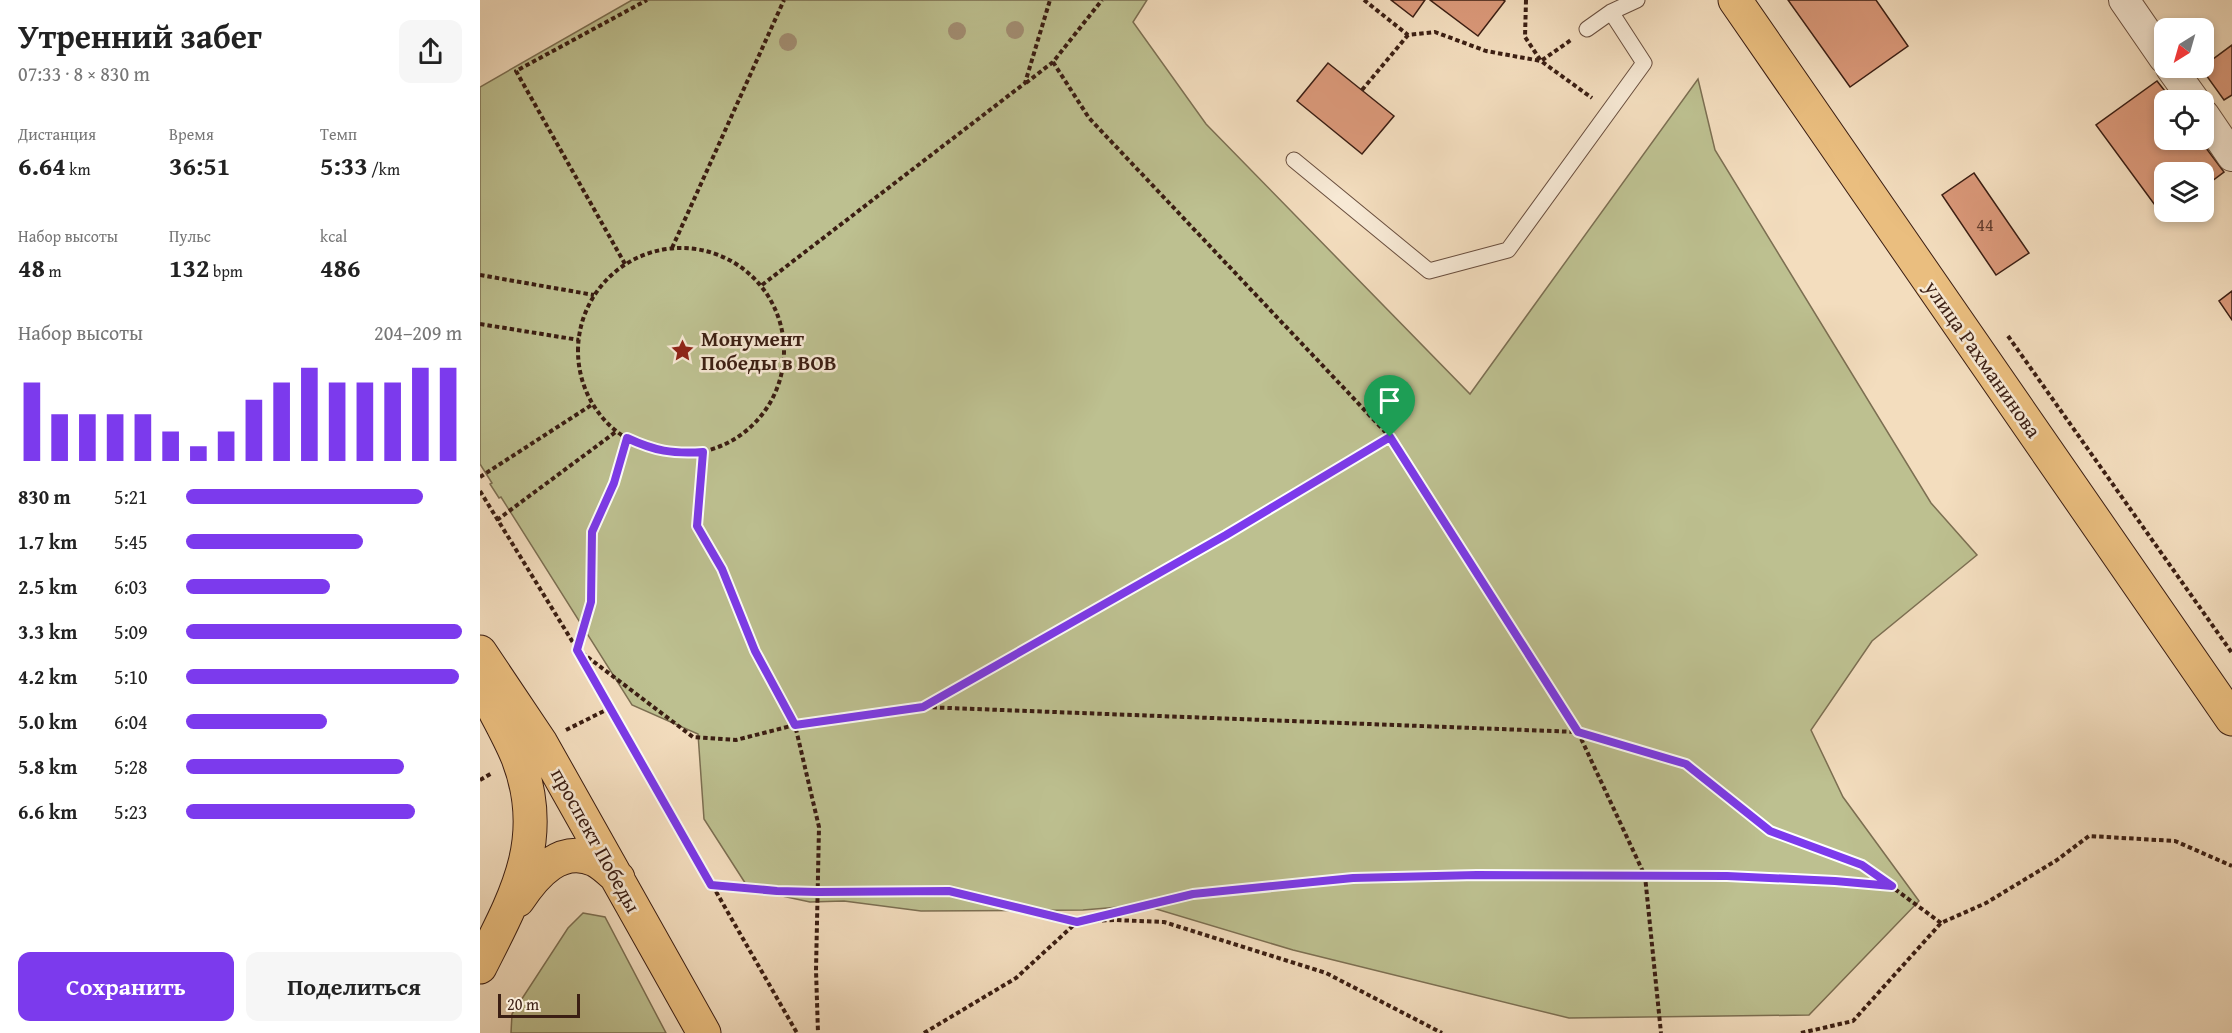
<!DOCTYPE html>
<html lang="ru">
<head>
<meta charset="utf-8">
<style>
	body { margin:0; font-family:"Gentium Book Plus",serif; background:#f6f6f6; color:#222; height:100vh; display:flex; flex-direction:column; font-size:22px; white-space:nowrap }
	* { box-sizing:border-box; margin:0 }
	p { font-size:20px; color:#767676 }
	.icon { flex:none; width:33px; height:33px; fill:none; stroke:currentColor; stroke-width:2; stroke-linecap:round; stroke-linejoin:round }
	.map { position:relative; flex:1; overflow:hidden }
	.side { display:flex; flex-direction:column; background:#fff; width:480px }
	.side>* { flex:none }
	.needle { width:39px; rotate:217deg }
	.tools { position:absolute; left:1674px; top:18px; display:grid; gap:12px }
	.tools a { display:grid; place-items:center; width:60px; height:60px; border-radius:12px; background:#fff; box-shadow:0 3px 9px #0003; font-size:30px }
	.scale { position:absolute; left:18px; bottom:15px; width:82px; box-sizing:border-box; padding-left:6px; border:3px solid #3b1e13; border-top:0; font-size:16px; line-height:21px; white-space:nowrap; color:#3b1e13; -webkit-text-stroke:4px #f7e9d5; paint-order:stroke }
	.pin { position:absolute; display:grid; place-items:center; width:51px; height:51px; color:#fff; margin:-62px -26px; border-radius:50% 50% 50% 0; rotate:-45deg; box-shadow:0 0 6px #0007 }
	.pin .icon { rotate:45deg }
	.round { display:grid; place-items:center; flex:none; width:63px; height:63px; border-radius:12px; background:#f6f6f6 }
	.headline { display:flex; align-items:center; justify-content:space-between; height:102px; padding:0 18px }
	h1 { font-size:33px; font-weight:700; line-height:45px }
	.metrics { display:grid; grid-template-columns:repeat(3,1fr); gap:9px; height:102px; padding:6px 18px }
	.metrics div { display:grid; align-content:center }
	.metrics b { font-size:26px; font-weight:700 }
	.metrics small { font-size:16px; font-weight:400 }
	.metrics p { font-size:16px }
	.chart { height:168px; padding:12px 18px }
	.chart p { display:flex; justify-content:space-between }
	.chart svg { width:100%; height:108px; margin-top:6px; stroke:#7c3aed; stroke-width:6 }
	.cta { display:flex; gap:12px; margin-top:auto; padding:12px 18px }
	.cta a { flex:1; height:69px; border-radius:12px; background:#7c3aed; color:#fff; font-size:24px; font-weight:700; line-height:69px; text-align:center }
	.cta a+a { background:#f6f6f6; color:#222 }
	ul { padding:0 18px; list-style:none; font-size:20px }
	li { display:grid; grid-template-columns:96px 72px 1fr; align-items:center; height:45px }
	li i { height:15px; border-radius:8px; background:#7c3aed }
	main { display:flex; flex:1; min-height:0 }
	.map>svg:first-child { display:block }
</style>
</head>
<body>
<main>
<section class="side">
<div class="headline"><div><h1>Утренний забег</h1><p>07:33 · 8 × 830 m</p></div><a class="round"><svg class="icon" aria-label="share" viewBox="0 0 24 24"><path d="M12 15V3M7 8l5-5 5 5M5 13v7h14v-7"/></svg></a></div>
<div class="metrics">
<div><p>Дистанция</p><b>6.64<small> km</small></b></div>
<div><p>Время</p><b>36:51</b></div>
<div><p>Темп</p><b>5:33<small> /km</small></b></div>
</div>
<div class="metrics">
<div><p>Набор высоты</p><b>48<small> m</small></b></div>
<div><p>Пульс</p><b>132<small> bpm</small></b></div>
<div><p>kcal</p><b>486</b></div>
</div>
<div class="chart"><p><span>Набор высоты</span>204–209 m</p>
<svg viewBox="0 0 160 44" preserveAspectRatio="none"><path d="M5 44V12M15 44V25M25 44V25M35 44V25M45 44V25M55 44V32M65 44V38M75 44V32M85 44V19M95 44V12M105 44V6M115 44V12M125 44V12M135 44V12M145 44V6M155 44V6"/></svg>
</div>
<ul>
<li><b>830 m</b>5:21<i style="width:86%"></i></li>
<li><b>1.7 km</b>5:45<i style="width:64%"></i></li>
<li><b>2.5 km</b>6:03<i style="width:52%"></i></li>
<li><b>3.3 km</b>5:09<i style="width:100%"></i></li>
<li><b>4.2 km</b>5:10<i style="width:99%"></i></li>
<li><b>5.0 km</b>6:04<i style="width:51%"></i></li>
<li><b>5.8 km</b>5:28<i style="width:79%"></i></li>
<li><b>6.6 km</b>5:23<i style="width:83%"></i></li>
</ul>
<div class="cta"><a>Сохранить</a><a>Поделиться</a></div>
</section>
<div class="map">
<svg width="1752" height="1033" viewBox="0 0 1752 1033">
	<rect width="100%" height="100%" fill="#f3ddbe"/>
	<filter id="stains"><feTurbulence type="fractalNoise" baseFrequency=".00333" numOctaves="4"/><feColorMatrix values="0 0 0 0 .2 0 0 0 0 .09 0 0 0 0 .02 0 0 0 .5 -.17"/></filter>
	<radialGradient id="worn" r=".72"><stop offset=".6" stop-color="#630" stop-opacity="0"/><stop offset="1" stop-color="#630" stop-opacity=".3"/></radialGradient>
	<!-- green -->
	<path fill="#bdc090" stroke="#7c6f52" stroke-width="1.5" d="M152 0H667L653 22 726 124 990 394 1218 79 1235 150 1451 503 1497 555 1392 641 1331 730 1363 797 1439 901 1329 1015 1089 1018 813 950 663 905 603 910 441 911 364 901 330 902 269 889 224 819 218 734 152 705 21 497 19 498 10 484 12 483 0 464V87Z
		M103 913 125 917 186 1033H31L32 1014 88 928Z"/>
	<!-- building -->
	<path fill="#da9879" stroke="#3b1e13" stroke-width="1.5" d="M911 0H945L933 17Z
		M950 0H1023L1025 1 998 36Z
		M1308 0H1396L1428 46 1370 87Z
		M1752 45V95L1744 100 1721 68Z
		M848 63 914 116 882 154 817 101Z
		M1677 81 1692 100H1684V140H1720L1744 172 1724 187V172H1684V212H1690L1683 216 1616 125Z
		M1494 173 1549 253 1516 275 1462 195Z
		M1752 291V320L1739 301Z"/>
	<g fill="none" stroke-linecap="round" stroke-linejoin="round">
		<defs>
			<path id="service" d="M1107 29 1131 12 1157 0
				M814 160 949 271 1028 250 1164 63 1131 12"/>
			<path id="minor" d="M1644 0 1684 58
				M1691 68 1714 100
				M1724 115 1752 156"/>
			<path id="primary" d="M1255 0 1752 719
				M0 652 61 743 224 1033
				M38 900C55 874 81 844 115 860 123 864 131 872 138 878
				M0 967C36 896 69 839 38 758 28 733 13 709 1 684"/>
		</defs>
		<!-- service casing -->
		<use href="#service" stroke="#694e3e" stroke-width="17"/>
		<!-- minor casing -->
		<use href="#minor" stroke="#694e3e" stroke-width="32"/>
		<!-- primary casing -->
		<use href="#primary" stroke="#3b1e13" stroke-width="35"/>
		<!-- path -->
		<path stroke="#3b1e13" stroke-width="4" stroke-dasharray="4.5 3" stroke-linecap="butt" d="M884 0 928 35 955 32 1006 51 1061 61 1091 40
			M1046 0 1045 37 1061 61 1112 98
			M573 62 609 118 910 437 1098 732 1165 876 1181 1033
			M546 83 573 62 622 0
			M882 90 928 35
			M192 248 304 0
			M98 351a103 103 0 1 1 206 0a103 103 0 1 1-206 0Z
			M145 264 36 71 167 0
			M0 275 114 295
			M282 285 545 83 570 0
			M0 324 99 340
			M1528 336 1752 653
			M146 438 134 483 112 533 111 602 97 649 213 737 256 740 315 725 443 707 1098 732 1206 764 1290 830 1382 865 1461 923
			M223 452 217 526 242 569 275 651 315 725 339 827 336 970 338 1033
			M0 477 113 404
			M0 491 97 649 317 1033
			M17 520 137 431
			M443 707 745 535 910 437
			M86 730 130 708
			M0 780 12 773
			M231 885 297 891 338 892 469 891 597 922
			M607 921 635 920 684 922 846 973 962 1033
			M444 1033 536 978 597 922 713 894 873 878 997 875 1247 876 1355 881 1410 886
			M1321 1033 1373 1021 1461 923 1506 903 1577 860 1609 836 1695 841 1752 866"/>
		<!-- service -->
		<use href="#service" stroke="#f7e9d5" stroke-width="15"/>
		<!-- minor -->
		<use href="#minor" stroke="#f7e9d5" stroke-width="30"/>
		<!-- primary -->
		<use href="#primary" stroke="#eabe7f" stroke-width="33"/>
	</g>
	<!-- trees -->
	<g fill="#a38f74">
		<circle cx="535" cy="30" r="9"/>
		<circle cx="477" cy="31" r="9"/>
		<circle cx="308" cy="42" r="9"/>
	</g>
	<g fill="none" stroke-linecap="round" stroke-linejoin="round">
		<defs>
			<path id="route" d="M910 437 1098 732 1206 764 1290 831 1382 865 1412 886 1355 881 1247 876 997 875 873 878 713 894 597 922 469 891 338 892 297 891 231 885 97 650 111 602 112 532 134 483 147 438C175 451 192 454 223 452L217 526 242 569 275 651 315 725 443 707 746 535Z"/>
		</defs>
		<!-- route casing -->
		<use href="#route" stroke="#fff" stroke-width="12"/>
		<!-- route -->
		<use href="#route" stroke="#7c3aed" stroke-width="8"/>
	</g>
	<!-- icons -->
	<defs>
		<symbol id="sight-bare" viewBox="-9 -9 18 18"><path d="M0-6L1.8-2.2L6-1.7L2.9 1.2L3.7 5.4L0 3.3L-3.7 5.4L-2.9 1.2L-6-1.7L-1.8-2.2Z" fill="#8f2418" stroke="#f7e9d5" stroke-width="2.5" paint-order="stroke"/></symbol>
	</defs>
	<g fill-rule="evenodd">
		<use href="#sight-bare" x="186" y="334" width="33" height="33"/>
	</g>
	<g text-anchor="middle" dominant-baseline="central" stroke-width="5" stroke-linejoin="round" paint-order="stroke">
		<!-- number labels -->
		<g font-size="18" fill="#633c2c">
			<text x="1505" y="224">44</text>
		</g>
		<!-- poi labels -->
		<g font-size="21" font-weight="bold" fill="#3b1e13" stroke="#f7e9d5" text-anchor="start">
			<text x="221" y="338">Монумент<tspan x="221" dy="24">Победы в ВОВ</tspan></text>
		</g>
		<!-- street labels -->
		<g font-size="21" fill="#3b1e13" stroke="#f7e9d5">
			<text transform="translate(1503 359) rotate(55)">улица Рахманинова</text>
			<text transform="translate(116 840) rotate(61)">проспект Победы</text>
		</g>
	</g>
	<rect width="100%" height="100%" filter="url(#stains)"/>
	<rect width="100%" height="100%" fill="url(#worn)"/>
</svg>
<div class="tools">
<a><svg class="needle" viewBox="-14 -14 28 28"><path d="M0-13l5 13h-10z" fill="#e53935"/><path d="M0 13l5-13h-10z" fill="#767676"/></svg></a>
<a><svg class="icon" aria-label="locate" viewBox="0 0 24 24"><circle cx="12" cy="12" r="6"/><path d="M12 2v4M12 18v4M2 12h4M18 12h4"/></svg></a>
<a><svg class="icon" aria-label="layers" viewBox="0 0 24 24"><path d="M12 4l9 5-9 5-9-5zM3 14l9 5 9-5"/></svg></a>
</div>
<div class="scale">20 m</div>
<div class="pin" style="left:910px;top:437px;background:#1e9e55"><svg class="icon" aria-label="arrive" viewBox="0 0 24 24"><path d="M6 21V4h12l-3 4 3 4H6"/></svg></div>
</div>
</main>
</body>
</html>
